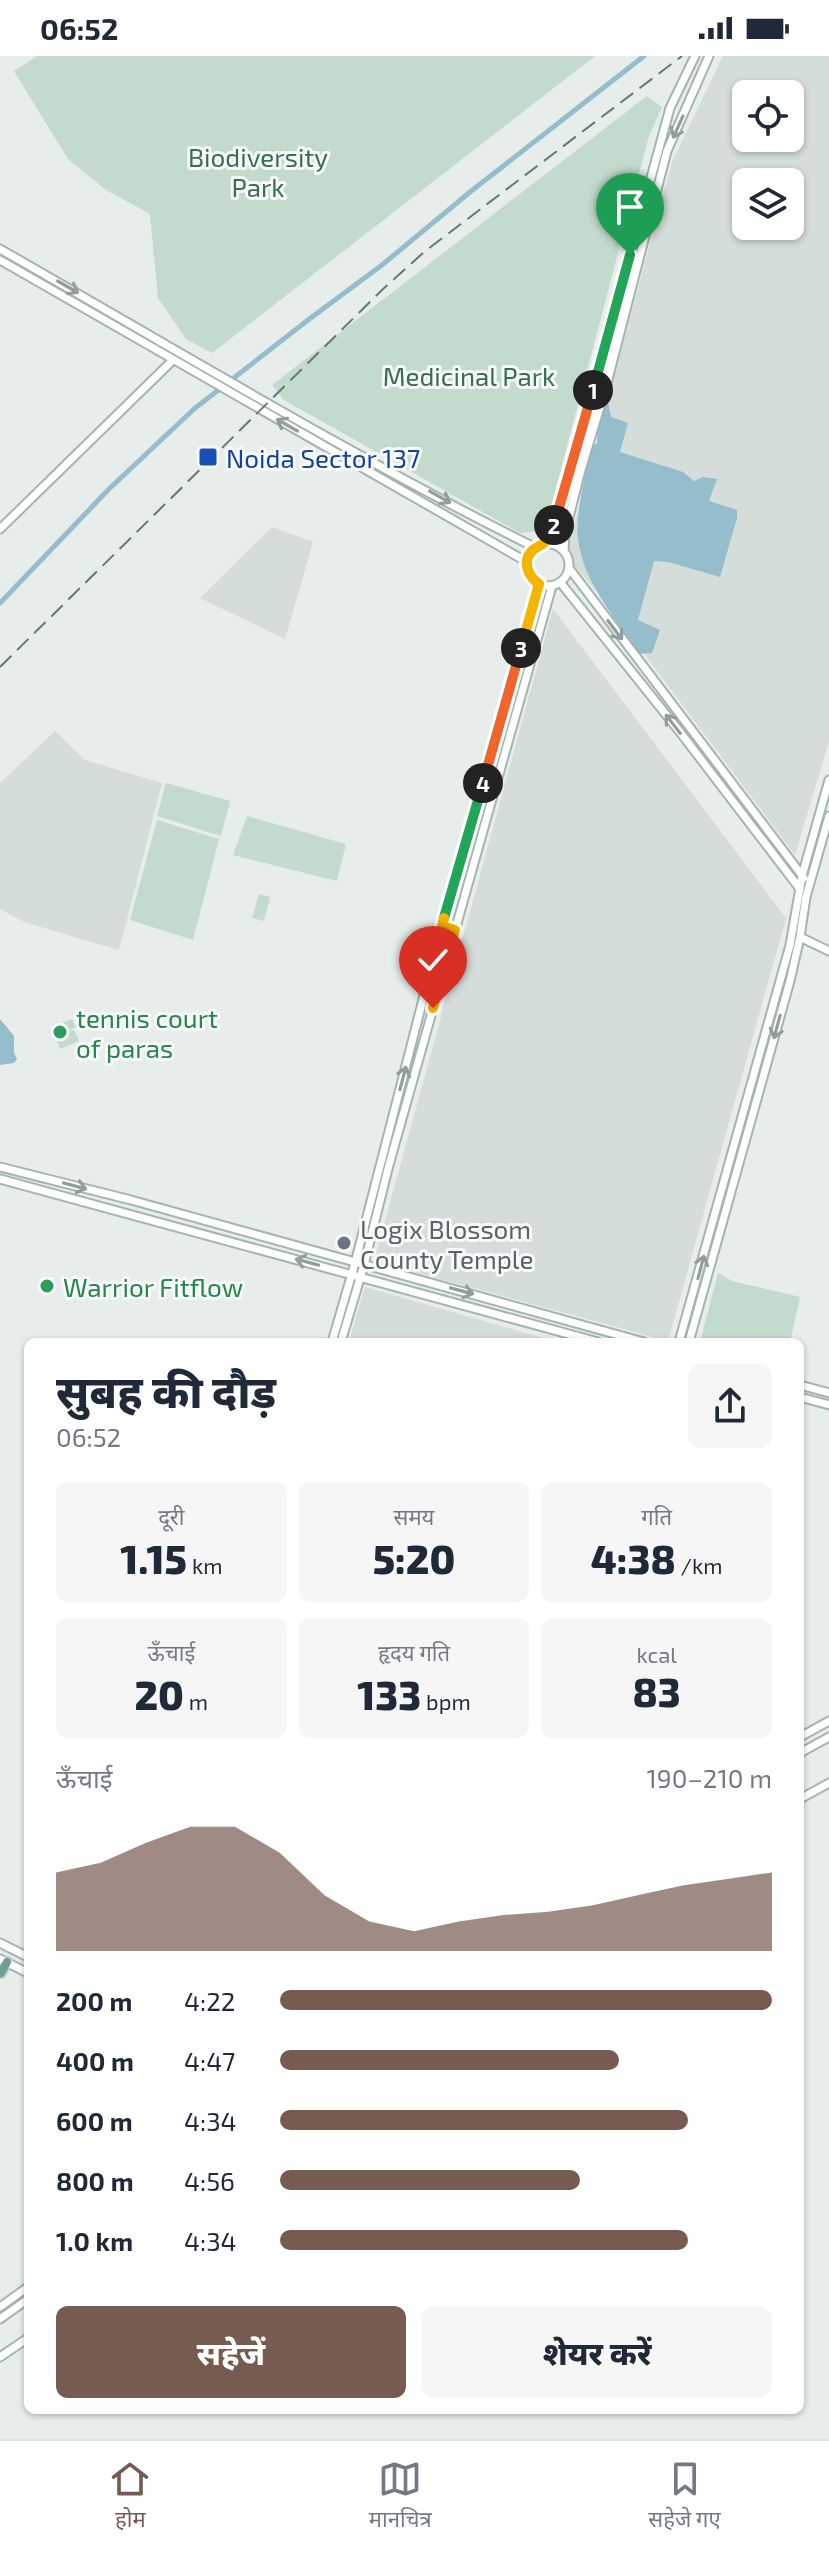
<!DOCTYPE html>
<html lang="hi">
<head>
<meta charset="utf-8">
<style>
	body { margin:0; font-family:"Exo 2","Noto Sans Devanagari",sans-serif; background:#f6f6f7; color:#1f2937; height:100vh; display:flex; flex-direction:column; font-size:30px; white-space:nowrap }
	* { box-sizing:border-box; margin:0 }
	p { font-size:26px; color:#747a83 }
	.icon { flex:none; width:44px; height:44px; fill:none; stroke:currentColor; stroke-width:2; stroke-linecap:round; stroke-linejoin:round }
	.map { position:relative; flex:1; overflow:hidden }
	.sheet { position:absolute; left:24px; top:1282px; width:780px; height:1076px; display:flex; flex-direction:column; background:#fff; border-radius:12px; box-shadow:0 2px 6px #0004 }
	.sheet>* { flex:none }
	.controls { position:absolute; left:732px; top:24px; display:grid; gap:16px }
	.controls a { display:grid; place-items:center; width:72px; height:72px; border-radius:12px; background:#fff; box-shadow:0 2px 6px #0004; font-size:40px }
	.pin { position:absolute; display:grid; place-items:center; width:68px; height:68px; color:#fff; margin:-82px -34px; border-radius:50% 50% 50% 0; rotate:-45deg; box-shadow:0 0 8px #0007 }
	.pin .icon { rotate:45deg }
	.km { position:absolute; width:40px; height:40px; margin:-20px; border-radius:50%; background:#222; color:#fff; font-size:22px; line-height:40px; text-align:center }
	.round { display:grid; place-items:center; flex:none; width:84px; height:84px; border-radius:12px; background:#f6f6f7 }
	.summary { display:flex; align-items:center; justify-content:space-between; height:136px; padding:0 32px }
	h1 { font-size:44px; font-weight:800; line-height:60px }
	.metrics { display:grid; grid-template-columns:repeat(3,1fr); gap:12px; height:136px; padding:8px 32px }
	.metrics div { display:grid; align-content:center; border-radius:12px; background:#f6f6f7; text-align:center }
	.metrics b { font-size:40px; font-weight:800 }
	.metrics small { font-size:22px; font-weight:400 }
	.metrics p { font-size:22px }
	.chart { height:224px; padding:16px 32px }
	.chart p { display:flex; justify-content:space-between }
	.chart svg { width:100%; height:144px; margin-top:8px; fill:#775b51; opacity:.7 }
	.cta { display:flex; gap:16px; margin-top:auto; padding:16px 32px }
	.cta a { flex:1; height:92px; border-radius:12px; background:#775b51; color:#fff; font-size:32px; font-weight:800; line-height:92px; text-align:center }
	.cta a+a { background:#f6f6f7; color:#1f2937 }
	ul { padding:0 32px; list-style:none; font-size:26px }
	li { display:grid; grid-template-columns:128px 96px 1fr; align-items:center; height:60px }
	li i { height:20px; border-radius:10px; background:#775b51 }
	.status { display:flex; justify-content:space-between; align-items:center; height:56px; padding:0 40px; background:#fff; direction:ltr }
	.status svg { height:22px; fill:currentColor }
	.tab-bar { display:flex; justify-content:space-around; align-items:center; height:112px; border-top:2px solid #e0e1e3; background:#fff; font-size:22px; color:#747a83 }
	.tab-bar a { display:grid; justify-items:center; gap:4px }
	.tab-bar .active { color:#775b51 }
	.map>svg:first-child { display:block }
</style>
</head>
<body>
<div class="status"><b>06:52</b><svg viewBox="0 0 49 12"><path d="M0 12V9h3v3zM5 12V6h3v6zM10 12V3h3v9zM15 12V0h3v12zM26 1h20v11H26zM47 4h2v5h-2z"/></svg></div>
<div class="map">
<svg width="829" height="2383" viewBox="0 0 829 2383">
	<rect width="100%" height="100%" fill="#e6edeb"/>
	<!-- built -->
	<path fill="#d4ddda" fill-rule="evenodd" d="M723 0H829V685L795 799 604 544 573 508 565 503 672 106ZM746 38H790V82H746ZM746 126H790V170H746Z
		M272 471 313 486 285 583 200 542Z
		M553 553 786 862 668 1285 374 1205Z
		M55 675 85 704 162 727 119 894 24 866 0 853V727Z
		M365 1231 512 1273 557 1286H349Z"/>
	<!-- green -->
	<path fill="#c2dbcc" d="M37 0H595L212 297 186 283 158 242 150 158 106 134 68 103 14 15Z
		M647 40 662 51 649 80 549 458 538 475 520 477 284 344 272 329Z
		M166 727 230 745 221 780 157 760Z
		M247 760 346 788 337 825 233 799Z
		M157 764 219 783 193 884 130 864Z
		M259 838 270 841 264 865 252 862Z
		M72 963 76 971 65 977 74 974 79 985 60 993 53 971Z
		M718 1217 732 1225 800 1241 790 1286H700Z"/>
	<!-- water -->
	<path fill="#95bdcb" d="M607 342 611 361 628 367 620 396 683 416 694 425 703 421 717 423 709 445 737 454V462L720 521 668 506 654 505 638 564 660 574 652 597 639 598C616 563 583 526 578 483 575 461 586 413 591 391L597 387 598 357Z
		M0 963 14 980V997L17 1003 14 1007 0 1009Z"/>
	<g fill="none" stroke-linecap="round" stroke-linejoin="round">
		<!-- canal -->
		<path stroke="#95bdcb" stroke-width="5" d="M0 547 109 433 194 353 308 264 382 209 470 136 644 0"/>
		<defs>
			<path id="secondary" d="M0 193C177 294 353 401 536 492
				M0 204 527 506
				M0 473 173 304
				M544 488 553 472 572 411 670 52 695 0
				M527 509a21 21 0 1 1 42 0a21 21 0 1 1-42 0Z
				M564 495 565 477 581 414 606 331 667 95 709 0
				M569 512 804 822
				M560 526 680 676 800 833
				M800 881 829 895
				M0 1111 131 1144 644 1286
				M0 1123 598 1286
				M332 1286 355 1207 453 827 539 528
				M341 1286 364 1209 389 1109 552 530
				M679 1286 790 889 802 820 829 724
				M689 1286 790 925 800 881 806 841 829 760
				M800 1329 829 1337
				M800 1341 829 1349
				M800 1681 829 1665
				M800 1697 829 1681
				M800 1743 829 1727
				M0 1887 28 1901
				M0 1903 28 1917
				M0 2251 28 2231
				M0 2263 28 2243
				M0 2301 28 2282"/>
			<path id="primary" d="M1 1917 7 1906"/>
		</defs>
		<!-- secondary casing -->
		<use href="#secondary" stroke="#a3b5b0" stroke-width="11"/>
		<!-- primary casing -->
		<use href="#primary" stroke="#c3c9c8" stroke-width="12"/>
		<!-- secondary -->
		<use href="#secondary" stroke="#fff" stroke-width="7"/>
		<!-- primary -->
		<use href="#primary" stroke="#709d97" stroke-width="8"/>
		<!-- rail -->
		<path stroke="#627975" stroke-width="2" stroke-dasharray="16 8" stroke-linecap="butt" d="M0 611 382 234 424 196 682 0"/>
	</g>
	<!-- one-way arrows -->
	<defs><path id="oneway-shaft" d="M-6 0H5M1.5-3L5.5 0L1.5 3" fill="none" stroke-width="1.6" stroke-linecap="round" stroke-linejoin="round" transform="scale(2)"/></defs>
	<g stroke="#939e9c">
		<use href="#oneway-shaft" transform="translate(678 71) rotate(114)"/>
		<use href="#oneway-shaft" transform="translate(68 231) rotate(30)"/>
		<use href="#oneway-shaft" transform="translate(287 369) rotate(-150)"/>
		<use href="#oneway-shaft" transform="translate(440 441) rotate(29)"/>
		<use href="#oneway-shaft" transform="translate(615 574) rotate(53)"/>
		<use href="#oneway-shaft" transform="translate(673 668) rotate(-128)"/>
		<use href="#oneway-shaft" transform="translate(777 971) rotate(105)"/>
		<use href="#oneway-shaft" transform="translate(403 1022) rotate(-75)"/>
		<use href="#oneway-shaft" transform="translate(75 1130) rotate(15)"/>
		<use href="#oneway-shaft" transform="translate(307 1206) rotate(-165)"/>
		<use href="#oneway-shaft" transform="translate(701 1211) rotate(-75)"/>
		<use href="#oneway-shaft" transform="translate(462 1235) rotate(15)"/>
	</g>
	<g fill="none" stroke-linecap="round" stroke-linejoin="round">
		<defs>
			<path id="split-1" d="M593 334 630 199"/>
			<path id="split-2" d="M554 469 593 334"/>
			<path id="split-3" d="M521 592 539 528C528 520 521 505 533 494 536 491 541 490 544 487 549 483 552 474 554 469"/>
			<path id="split-4" d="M483 727 521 592"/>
			<path id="split-5" d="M444 862 483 727"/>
			<path id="split-6" d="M433 952 455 874 442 870 444 862"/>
		</defs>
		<!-- split-1 casing -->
		<use href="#split-1" stroke="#fff" stroke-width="16"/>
		<!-- split-2 casing -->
		<use href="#split-2" stroke="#fff" stroke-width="16"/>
		<!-- split-3 casing -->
		<use href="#split-3" stroke="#fff" stroke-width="16"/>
		<!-- split-4 casing -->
		<use href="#split-4" stroke="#fff" stroke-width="16"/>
		<!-- split-5 casing -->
		<use href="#split-5" stroke="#fff" stroke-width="16"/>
		<!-- split-6 casing -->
		<use href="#split-6" stroke="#fff" stroke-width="16"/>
		<!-- split-1 -->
		<use href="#split-1" stroke="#22a559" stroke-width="10"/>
		<!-- split-2 -->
		<use href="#split-2" stroke="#f0652b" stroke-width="10"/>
		<!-- split-3 -->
		<use href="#split-3" stroke="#f5b400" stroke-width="10"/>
		<!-- split-4 -->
		<use href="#split-4" stroke="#f0652b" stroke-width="10"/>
		<!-- split-5 -->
		<use href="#split-5" stroke="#22a559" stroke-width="10"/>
		<!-- split-6 -->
		<use href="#split-6" stroke="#f5b400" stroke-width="10"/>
	</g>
	<!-- markers -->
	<rect fill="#1a4fb4" stroke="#f7faf9" stroke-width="3" x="198" y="391" width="20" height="20" rx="4"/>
	<g fill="#2e9e5b" stroke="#f7faf9" stroke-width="3">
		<circle cx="60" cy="976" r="8"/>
		<circle cx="47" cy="1230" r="8"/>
	</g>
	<circle fill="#6b7280" stroke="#f7faf9" stroke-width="3" cx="344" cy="1187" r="8"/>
	<g text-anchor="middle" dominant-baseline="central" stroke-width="6" stroke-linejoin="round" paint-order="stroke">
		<!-- park labels -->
		<g font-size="26" fill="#367053" stroke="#f7faf9">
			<text x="258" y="100">Biodiversity<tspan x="258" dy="30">Park</tspan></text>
			<text x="469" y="319">Medicinal Park</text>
		</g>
		<!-- transit labels -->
		<g font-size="26" fill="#164399" stroke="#f7faf9" text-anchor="start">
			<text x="226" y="401">Noida Sector 137</text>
		</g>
		<!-- leisure labels -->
		<g font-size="26" fill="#27864d" stroke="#f7faf9" text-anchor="start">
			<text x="76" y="961">tennis court<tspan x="76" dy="30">of paras</tspan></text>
			<text x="63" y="1230">Warrior Fitflow</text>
		</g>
		<!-- worship labels -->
		<g font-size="26" fill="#5b616d" stroke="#f7faf9" text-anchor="start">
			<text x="360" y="1172">Logix Blossom<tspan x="360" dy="30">County Temple</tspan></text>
		</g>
	</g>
</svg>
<div class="controls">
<a><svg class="icon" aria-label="locate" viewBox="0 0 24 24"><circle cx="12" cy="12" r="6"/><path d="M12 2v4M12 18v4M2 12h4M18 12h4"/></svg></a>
<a><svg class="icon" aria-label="layers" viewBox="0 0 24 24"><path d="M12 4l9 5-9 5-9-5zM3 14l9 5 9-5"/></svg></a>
</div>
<div class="pin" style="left:630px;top:199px;background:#1e9e55"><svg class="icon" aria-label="arrive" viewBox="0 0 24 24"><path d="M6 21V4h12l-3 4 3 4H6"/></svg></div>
<div class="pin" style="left:433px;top:952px;background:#d93025"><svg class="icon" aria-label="check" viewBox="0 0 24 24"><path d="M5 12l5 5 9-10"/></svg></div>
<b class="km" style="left:593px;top:334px">1</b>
<b class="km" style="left:554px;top:469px">2</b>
<b class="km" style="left:521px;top:592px">3</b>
<b class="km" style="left:483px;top:727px">4</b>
<section class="sheet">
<div class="summary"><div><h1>सुबह की दौड़</h1><p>06:52</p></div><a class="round"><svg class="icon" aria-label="share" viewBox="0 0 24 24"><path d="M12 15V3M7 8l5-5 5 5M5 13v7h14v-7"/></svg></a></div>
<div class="metrics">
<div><p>दूरी</p><b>1.15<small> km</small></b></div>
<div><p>समय</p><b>5:20</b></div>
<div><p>गति</p><b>4:38<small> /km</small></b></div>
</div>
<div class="metrics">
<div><p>ऊँचाई</p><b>20<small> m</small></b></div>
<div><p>हृदय गति</p><b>133<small> bpm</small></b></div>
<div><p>kcal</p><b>83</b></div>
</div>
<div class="chart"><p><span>ऊँचाई</span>190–210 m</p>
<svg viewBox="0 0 160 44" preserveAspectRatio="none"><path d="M0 44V20L10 17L20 11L30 6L40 6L50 14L60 27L70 35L80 38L90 35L100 33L110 32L120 30L130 27L140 24L150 22L160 20V44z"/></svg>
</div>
<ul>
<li><b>200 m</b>4:22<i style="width:100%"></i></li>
<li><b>400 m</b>4:47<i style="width:69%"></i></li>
<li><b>600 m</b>4:34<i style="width:83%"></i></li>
<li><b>800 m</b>4:56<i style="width:61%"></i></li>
<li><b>1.0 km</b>4:34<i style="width:83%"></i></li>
</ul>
<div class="cta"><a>सहेजें</a><a>शेयर करें</a></div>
</section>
</div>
<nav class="tab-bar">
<a class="active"><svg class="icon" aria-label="home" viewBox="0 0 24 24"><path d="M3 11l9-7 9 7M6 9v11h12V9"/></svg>होम</a>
<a><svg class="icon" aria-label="map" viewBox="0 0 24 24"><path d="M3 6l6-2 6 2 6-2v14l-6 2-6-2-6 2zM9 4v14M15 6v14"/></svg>मानचित्र</a>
<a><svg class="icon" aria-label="saved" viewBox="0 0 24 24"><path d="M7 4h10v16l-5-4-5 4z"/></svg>सहेजे गए</a>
</nav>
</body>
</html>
